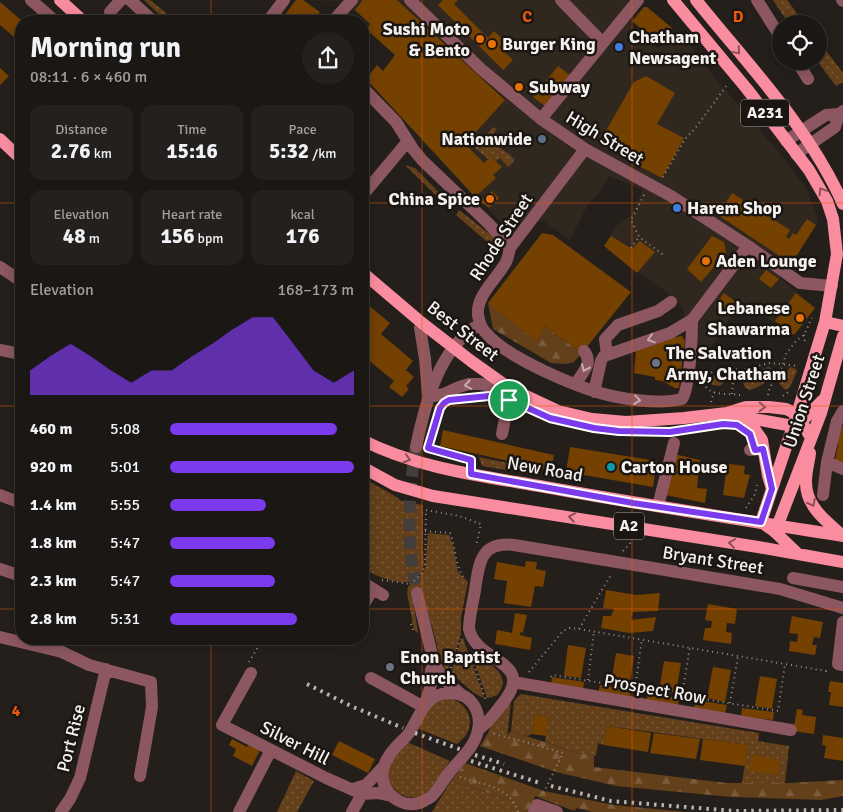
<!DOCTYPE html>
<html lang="en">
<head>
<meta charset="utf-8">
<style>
	body { margin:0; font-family:Signika,sans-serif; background:#24201d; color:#f1f3f6; height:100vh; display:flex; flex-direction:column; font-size:19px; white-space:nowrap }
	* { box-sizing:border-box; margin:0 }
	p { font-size:16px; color:#a09fa0 }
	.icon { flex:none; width:28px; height:28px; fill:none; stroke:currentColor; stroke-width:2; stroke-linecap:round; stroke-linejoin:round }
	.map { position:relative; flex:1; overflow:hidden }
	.sheet { position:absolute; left:15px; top:15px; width:354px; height:630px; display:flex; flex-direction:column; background:#1b1714; border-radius:20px; box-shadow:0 2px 12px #0003,0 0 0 1px #393634 }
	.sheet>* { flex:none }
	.controls { position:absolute; left:772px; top:15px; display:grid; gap:10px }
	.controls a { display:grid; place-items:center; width:55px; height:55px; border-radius:50%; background:#1b1714; box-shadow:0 2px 12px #0003,0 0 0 1px #393634; font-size:25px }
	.pin { position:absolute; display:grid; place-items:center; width:42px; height:42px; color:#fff; margin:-21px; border:2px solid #fff; border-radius:50%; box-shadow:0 1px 5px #0007 }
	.round { display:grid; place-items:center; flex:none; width:52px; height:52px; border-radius:26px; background:#24201d }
	.summary { display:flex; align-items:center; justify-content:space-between; height:85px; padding:0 15px }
	h1 { font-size:28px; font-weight:800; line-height:38px }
	.figures { display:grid; grid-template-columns:repeat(3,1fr); gap:8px; height:85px; padding:5px 15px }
	.figures div { display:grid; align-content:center; border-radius:12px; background:#24201d; text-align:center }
	.figures b { font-size:21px; font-weight:800 }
	.figures small { font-size:14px; font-weight:400 }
	.figures p { font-size:14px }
	.chart { height:140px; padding:10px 15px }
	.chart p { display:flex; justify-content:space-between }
	.chart svg { width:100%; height:90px; margin-top:5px; fill:#7c3aed; opacity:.7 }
	ul { padding:0 15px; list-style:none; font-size:16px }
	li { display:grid; grid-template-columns:80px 60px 1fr; align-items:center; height:38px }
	li i { height:12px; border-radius:6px; background:#7c3aed }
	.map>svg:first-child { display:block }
</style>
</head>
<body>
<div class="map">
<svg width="843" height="812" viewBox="0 0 843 812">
	<defs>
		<pattern id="green-dots" width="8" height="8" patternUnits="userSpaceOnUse" patternTransform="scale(1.25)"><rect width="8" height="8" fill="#633f1a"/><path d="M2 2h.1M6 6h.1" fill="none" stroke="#7a5b3c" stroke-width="1.8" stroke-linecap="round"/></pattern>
		<pattern id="forest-firs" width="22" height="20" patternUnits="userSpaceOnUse" patternTransform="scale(1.25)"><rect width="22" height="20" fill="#633f1a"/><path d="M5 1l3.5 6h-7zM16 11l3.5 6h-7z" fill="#7a5b3c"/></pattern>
	</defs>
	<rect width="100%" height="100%" fill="#241f1b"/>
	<!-- built -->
	<path fill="#30271e" d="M294 0H628L631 27 658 49 678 30 716 79 783 157 808 191 818 219 816 225 794 260 780 278 814 307 794 335 741 302 713 344 707 356 696 355 688 336 683 309 669 294 604 246 616 226 630 216 643 190 609 176 601 191 587 206 570 240 543 221 527 220 521 229H508L446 166 505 99 424 24 395 55 366 29 370 24 343 1Z"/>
	<!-- green -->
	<path fill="url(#green-dots)" d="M144 0H150L176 21H166Z
		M773 0H787L805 24H789Z
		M819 41 843 73V82L836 86 817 61H819Z
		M493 127 497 129 490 137V141L510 155 515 160 508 167 500 158 496 161 491 157 488 159 475 148Z
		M405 165 415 168 453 207V212Z
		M459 210 495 238 493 247 456 215Z
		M769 367 775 371C773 379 757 389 749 390L744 386 743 380 750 373Z
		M790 367 796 369 797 371 790 387 785 390 779 383Z
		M726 369 729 372 728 378 720 386 712 385 710 381 711 377Z
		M479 457 536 469 535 475 482 466Z
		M362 477C370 483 398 496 401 501L423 505C423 519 423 534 423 548 423 554 425 562 423 568 416 595 377 577 363 568Z
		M428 533 449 535 453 546 458 572 468 582 461 617V634L453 659 446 673 439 655 436 641 422 592 412 594 418 633 414 630 407 593 408 587 419 578 425 569Z
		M463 638 484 697 483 698 474 693 451 673 461 639Z
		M473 651C487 662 516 676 496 696L487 698 471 652Z
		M521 694 759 733 758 741 789 746 785 783H742L748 745 607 726 604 745 598 743 596 756 578 753 545 742 548 717 535 714 532 734 527 736 511 731 514 701Z
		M451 698C466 704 476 719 466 735 464 738 460 741 457 744L414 727C426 711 430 702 451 698Z
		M511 702 507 737 488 733 492 723Z
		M407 742 450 761C443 771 436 785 427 793 408 808 380 785 389 764 392 757 402 749 407 742Z
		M296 771 314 781 297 812H277Z
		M451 781 513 801V812H432Z"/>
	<!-- forest -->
	<path fill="url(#forest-firs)" d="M488 303 536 340 545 326 582 353 574 362 567 364 551 363 493 329Z
		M511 731 578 753 594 755V767L727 783H788L843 780V796L821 800 731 797 616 786 556 772 480 746 488 733 506 737Z
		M465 763 544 791 614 805 686 812H592L577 808 574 811 535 796 530 812H513V801L451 781Z"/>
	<!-- building -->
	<path fill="#744100" d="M296 0H303L320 12 313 21H280Z
		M361 0H397L505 100 465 144 484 163 491 157 502 167 493 175 496 178 475 197 366 79 377 65 383 71 395 55 366 29 370 24 355 10 362 1Z
		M443 0H458L454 4 488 38 494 31 505 41 499 47 513 60 503 70 438 5Z
		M0 2 21 20V43L0 25Z
		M644 7H647L672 28 659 44 632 21Z
		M558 66 571 76 546 107 533 97Z
		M0 68 9 76 0 85Z
		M646 76 675 93 657 124 684 138 662 178 635 164 646 144 635 162 600 141 634 82Z
		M492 191 499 198 489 208 481 201Z
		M732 193 743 200 740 205 743 207 748 199 758 205 756 208 790 230 786 237 789 239 793 233 796 235 807 219 816 225 794 260 787 261 718 215Z
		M542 233 553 235 631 292 582 353 545 326 536 341 488 303Z
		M611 236 632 249 640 241 655 252 637 273 604 246Z
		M712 236 724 242 726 253 701 282 687 269Z
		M766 270 779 279 771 288 759 279Z
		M724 293 737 303 727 315 715 305Z
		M796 293 815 308 794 335 775 321Z
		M362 300 390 323 381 334 413 361 406 370 414 377 406 386 409 389 402 397 389 387 394 381 362 355Z
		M682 336 685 341 679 388H675L662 381 655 380V377L634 373 636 351 675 337Z
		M843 426V463L835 460 838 446 837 437Z
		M443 430 554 455 551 470 440 446Z
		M570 447 657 461 653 487 566 472Z
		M674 454 700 460 697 488 707 489 705 503 665 495Z
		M722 463 745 466 744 474 750 475 744 498 723 495 726 472H721Z
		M526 561 537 562 536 569 546 571 543 587 535 586 531 607 504 603 507 581 494 579 497 562 525 567Z
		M606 590 636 595 660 593 658 611 633 612 631 620 656 617 653 631 629 633 601 628 603 616H611L614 609 603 608Z
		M708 604 737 609 735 624 727 623 726 632 732 633 731 644 703 640 705 628H711L712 621 705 620Z
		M515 613 527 615 523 633 520 632V635L532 638 530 650 495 644 497 630 512 633Z
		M792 616 823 622 820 638 814 637 812 645H817L815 655 789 651 790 641 797 642 798 634 789 633Z
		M568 645 586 648 581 678 564 676Z
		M616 653 634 656 629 687 611 684Z
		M664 661 681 663 676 693 659 691Z
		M713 667 731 670 725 702 707 698Z
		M760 676 777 679 772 709 755 706Z
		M552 677 584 682 583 690 551 685Z
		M830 681 843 683V707L829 705 831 692H828Z
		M600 685 631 690 630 697 598 693Z
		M648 693 679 698 678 706 646 701Z
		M695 700 727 705 725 714 694 708Z
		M742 708 774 712 773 720 741 716Z
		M797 709 803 710 802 715 816 717 814 734 793 731Z
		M535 714 548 717 546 736 532 734Z
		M607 726 651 733 648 752 604 745Z
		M654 733 700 739 696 759 650 753Z
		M823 735 843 738V761L824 758 826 746 822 745Z
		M232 739 247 747 248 745 260 750 252 766 233 756 236 749 229 745Z
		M703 739 748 745 745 766 700 760Z
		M339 741 375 759 368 773 332 755Z
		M752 755 779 760 778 775 749 771Z"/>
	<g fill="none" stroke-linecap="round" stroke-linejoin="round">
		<!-- minor-tunnel -->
		<path stroke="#433e3b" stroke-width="12" stroke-dasharray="12 6" stroke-linecap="butt" d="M416 447C408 495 406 545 417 593"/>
		<!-- path -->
		<path stroke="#948f8c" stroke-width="2" stroke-dasharray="1 4" stroke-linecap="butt" d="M663 177 685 139 697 126 727 85
			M644 195 631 220 639 237 665 256
			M631 248 639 237
			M804 335 805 343
			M732 394 733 384 741 370 770 363 798 366
			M740 395C726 393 705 397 703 379 712 368 728 368 741 370
			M768 395 770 387 780 373 786 354 796 341 804 335 812 318
			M783 396 791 390
			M466 399 478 397
			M711 402 714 392
			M433 433 441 406
			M428 448 470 459 472 462
			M746 508 755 494 757 484
			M425 531 450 533C456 548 455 566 464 578
			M623 551 633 540
			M382 580 410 584
			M414 581 422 573 425 565 426 510 459 516 481 524 476 546
			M411 624 414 633
			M579 629 826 671V668
			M471 655 486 701
			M249 662 263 639
			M451 668 460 639
			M529 672 563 631 570 628 579 629 612 573
			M551 677 552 675 778 711 785 664
			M588 680 594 631
			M635 688 642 639
			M682 694 690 647
			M730 703 738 656
			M494 734 522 741 563 753 543 794
			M460 777C482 784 511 787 518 812"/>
		<!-- minor -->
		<path stroke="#8c5760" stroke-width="12" d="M31 0 55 21
			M130 0 153 21
			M410 0 481 69 541 119 585 149 671 196 748 246 800 283 832 286
			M561 0 603 43
			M757 0 781 38
			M842 0 843 1
			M110 12 121 0
			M268 21 284 0
			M333 21 352 0
			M797 61 808 79
			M362 87 396 122 413 149 422 160 490 225 510 248
			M541 119 638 0
			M786 141 826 115 839 114
			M585 149 510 248C509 252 508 258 506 262 497 279 476 295 478 315 479 321 481 328 486 333 508 359 584 391 617 397 638 401 662 404 682 399 690 388 692 335 692 320L748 246
			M796 154 835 127 839 114 843 111
			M362 196 408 141
			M0 267 21 281
			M422 323 420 328 425 359 428 394
			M0 350 21 354
			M607 355 605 339 618 325 658 311 671 302
			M576 384C582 372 594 364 584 351
			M594 392 601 361 604 356 670 333 692 320
			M429 397 444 394 459 387 469 384H480L509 388
			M843 411 837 421 827 462 843 469
			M502 434 508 403 514 390
			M416 447C425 404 439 347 480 324
			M750 450 763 449
			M0 495 21 503
			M823 495 827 462
			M658 506 674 443
			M0 569 21 576
			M793 578 843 587
			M362 582 383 595
			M417 593 434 663 443 679 462 695
			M364 604 373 589
			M843 622 838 664 843 665
			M0 637 62 652 89 665 151 682 152 707 140 776
			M251 673 222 725 326 778 362 794 378 793 391 796
			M371 678 424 707
			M513 682 791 730
			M442 694C454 692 466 694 473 704 478 711 480 721 478 730 475 747 459 760 449 773 443 780 439 789 433 795 431 798 427 799 424 801 415 806 407 805 399 801 381 791 378 772 389 756 394 747 403 741 409 733 419 718 423 699 442 694Z
			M425 704 431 685V670L434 663
			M479 729C489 722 495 713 502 704 538 660 477 664 469 629 469 617 473 603 475 590 479 564 480 541 514 545L780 589 843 608
			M353 789 366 785 383 767
			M61 812 70 799 80 778 106 669
			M239 812 271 750
			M352 812 362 794
			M534 812 537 805 557 812"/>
		<!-- major -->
		<path stroke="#fa8c9f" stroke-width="12" d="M60 0 83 21
			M673 0 747 89 809 170 827 201 833 219 837 254 825 322 797 414 761 522 774 531 798 554
			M696 0C748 65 809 127 843 204
			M0 139 21 159
			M362 272 422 323 471 361 509 388 558 411 592 419 626 422 684 418 727 413 746 407H769L786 409 797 414 811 438
			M825 322 843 326
			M727 414 793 426 802 421 823 400
			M747 418 762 440 768 476 772 489
			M362 440C419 469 483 476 545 487 644 505 744 520 843 536
			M810 453C809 462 806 472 806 481 805 506 826 521 843 536
			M362 467 395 485 433 496 758 547 843 562
			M775 532 821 413 843 336"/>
		<!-- rail -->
		<path stroke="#bab5b2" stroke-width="4" stroke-dasharray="2.5 5" stroke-linecap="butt" d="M307 684 351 706 403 728
			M415 733 462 750
			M475 755 504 764
			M471 761 540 783
			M551 786 611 801 735 811 843 810"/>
	</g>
	<!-- one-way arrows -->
	<defs><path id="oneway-chevron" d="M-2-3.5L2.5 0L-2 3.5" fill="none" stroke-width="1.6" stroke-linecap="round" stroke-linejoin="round" transform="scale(1.25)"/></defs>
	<g stroke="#8a5158">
		<use href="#oneway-chevron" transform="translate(737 51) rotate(50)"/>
		<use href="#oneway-chevron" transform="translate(822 191) rotate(-121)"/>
		<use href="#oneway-chevron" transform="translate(762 407) rotate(1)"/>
		<use href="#oneway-chevron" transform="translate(407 459) rotate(16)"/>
		<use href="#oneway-chevron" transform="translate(812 503) rotate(63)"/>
		<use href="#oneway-chevron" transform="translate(572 517) rotate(-171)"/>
		<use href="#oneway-chevron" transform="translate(732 543) rotate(-172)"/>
	</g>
	<g stroke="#c6acae">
		<use href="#oneway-chevron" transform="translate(651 339) rotate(161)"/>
		<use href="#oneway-chevron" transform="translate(585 368) rotate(114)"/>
		<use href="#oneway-chevron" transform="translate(468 385) rotate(170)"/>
		<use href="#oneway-chevron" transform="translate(637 400) rotate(7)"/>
	</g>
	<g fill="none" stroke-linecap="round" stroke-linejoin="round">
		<defs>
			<path id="route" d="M499 395 550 418 594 428 619 431 670 432 723 424 737 425 750 434 755 450 763 449 772 489 761 522 633 503 471 474V460L428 448 440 408 444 403 449 400Z"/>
		</defs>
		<!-- route casing -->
		<use href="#route" stroke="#fff" stroke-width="10"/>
		<!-- route -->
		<use href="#route" stroke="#7c3aed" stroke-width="6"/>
	</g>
	<!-- grid -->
	<path fill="none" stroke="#e8590c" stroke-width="1" stroke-opacity="0.55" d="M211 0V21M422 0V812M632 0V812M0 203H21M362 203H843M0 406H21M362 406H843M0 609H21M362 609H843M211 639V812"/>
	<!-- markers -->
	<g fill="#e8710a" stroke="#1b1612" stroke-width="2">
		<circle cx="480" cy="39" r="5"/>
		<circle cx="492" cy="44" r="5"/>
		<circle cx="519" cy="87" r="5"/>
		<circle cx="490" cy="199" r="5"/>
		<circle cx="706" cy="261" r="5"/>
		<circle cx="800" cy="318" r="5"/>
	</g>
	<g fill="#3f7fe0" stroke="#1b1612" stroke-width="2">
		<circle cx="619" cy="47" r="5"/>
		<circle cx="677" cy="208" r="5"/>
	</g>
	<circle fill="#5c6f8a" stroke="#1b1612" stroke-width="2" cx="542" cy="139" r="5"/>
	<g fill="#6b7280" stroke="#1b1612" stroke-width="2">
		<circle cx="656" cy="363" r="5"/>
		<circle cx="390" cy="667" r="5"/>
	</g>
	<circle fill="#0f9aa8" stroke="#1b1612" stroke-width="2" cx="611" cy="467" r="5"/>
	<g text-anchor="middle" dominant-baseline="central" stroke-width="5" stroke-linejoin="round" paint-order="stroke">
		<!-- shield labels -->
		<g fill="#1b1612" stroke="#b4afac" stroke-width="1">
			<rect x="741" y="99.5" width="48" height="27" rx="4"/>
			<rect x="614" y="512.5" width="30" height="27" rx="4"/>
		</g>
		<g font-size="16" font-weight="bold" fill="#f5f1ee">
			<text x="765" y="113">A231</text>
			<text x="629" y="526">A2</text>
		</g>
		<!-- poi labels -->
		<g font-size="18" font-weight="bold" fill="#f5f1ee" stroke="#1b1612" text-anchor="start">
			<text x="470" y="29" text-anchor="end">Sushi Moto<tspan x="470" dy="21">&amp; Bento</tspan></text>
			<text x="629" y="37">Chatham<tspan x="629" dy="21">Newsagent</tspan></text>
			<text x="502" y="44">Burger King</text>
			<text x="529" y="87">Subway</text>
			<text x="532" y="139" text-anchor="end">Nationwide</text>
			<text x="480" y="199" text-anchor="end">China Spice</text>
			<text x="687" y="208">Harem Shop</text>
			<text x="716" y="261">Aden Lounge</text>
			<text x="790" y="308" text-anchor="end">Lebanese<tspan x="790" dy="21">Shawarma</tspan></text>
			<text x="666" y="353">The Salvation<tspan x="666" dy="21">Army, Chatham</tspan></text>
			<text x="621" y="467">Carton House</text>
			<text x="400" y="657">Enon Baptist<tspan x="400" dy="21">Church</tspan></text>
		</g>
		<!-- street labels -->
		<g font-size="18" fill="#f5f1ee" stroke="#1b1612">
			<text transform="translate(605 138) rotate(31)">High Street</text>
			<text transform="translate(501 237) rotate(-57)">Rhode Street</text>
			<text transform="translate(463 331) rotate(38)">Best Street</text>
			<text transform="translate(804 401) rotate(-72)">Union Street</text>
			<text transform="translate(545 469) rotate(10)">New Road</text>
			<text transform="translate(713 560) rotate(9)">Bryant Street</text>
			<text transform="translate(655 689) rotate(10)">Prospect Row</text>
			<text transform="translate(71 738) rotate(-76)">Port Rise</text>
			<text transform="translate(295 743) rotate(27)">Silver Hill</text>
		</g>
	</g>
	<g font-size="16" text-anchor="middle" font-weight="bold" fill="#e8590c" stroke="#1b1612" stroke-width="5" stroke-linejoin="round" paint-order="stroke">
		<text x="527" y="22">C</text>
		<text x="738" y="22">D</text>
		<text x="16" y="716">4</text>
	</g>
</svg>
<div class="controls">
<a><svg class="icon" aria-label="locate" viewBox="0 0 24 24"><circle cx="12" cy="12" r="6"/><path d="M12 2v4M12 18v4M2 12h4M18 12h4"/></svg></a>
</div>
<div class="pin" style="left:509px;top:400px;background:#1e9e55"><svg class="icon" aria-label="arrive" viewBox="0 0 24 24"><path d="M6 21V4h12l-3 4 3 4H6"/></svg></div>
<section class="sheet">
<div class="summary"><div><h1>Morning run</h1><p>08:11 · 6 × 460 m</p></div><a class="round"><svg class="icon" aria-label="share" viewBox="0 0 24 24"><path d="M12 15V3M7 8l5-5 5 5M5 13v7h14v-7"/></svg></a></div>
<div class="figures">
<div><p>Distance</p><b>2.76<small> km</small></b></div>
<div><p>Time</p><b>15:16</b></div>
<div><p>Pace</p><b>5:32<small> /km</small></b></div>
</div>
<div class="figures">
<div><p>Elevation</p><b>48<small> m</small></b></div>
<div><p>Heart rate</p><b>156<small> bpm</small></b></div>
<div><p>kcal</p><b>176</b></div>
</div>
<div class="chart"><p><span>Elevation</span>168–173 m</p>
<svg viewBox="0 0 160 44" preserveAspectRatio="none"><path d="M0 44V32L10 25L20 19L30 25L40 32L50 38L60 32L70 32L80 25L90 19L100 12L110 6L120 6L130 19L140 32L150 38L160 32V44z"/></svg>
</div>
<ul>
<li><b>460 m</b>5:08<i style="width:91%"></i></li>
<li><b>920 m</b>5:01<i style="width:100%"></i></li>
<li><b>1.4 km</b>5:55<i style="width:52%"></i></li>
<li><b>1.8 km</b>5:47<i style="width:57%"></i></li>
<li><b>2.3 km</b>5:47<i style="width:57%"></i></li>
<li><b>2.8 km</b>5:31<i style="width:69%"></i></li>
</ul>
</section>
</div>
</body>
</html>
